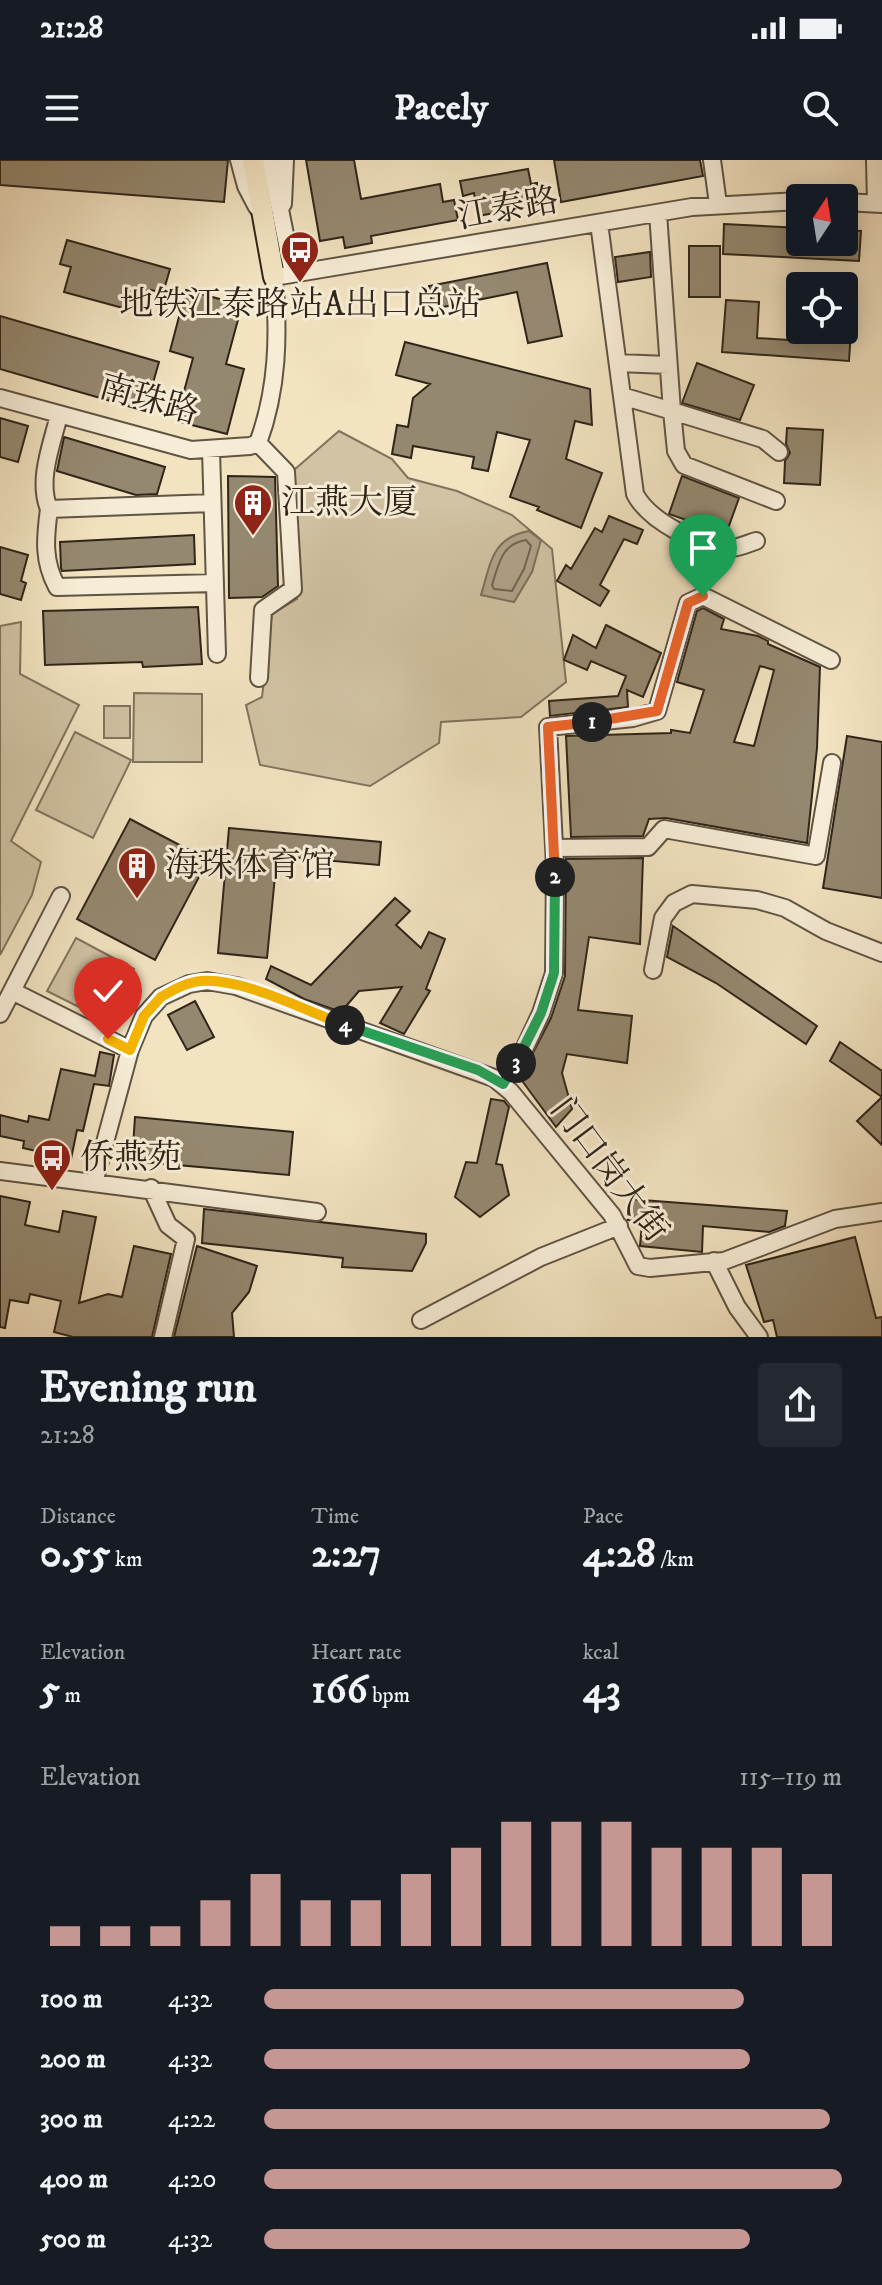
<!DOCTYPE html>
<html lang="en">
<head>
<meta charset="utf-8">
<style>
	body { margin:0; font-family:"IM FELL DW Pica","Noto Serif SC",serif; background:#242831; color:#f1f3f6; height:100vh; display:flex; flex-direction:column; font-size:30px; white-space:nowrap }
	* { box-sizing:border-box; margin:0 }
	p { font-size:26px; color:#9ea1a6 }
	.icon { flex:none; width:44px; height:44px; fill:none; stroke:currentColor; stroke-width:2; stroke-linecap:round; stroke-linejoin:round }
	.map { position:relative; height:1177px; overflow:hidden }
	.side { display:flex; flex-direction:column; background:#171b24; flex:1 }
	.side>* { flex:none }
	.needle { width:52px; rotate:12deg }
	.controls { position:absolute; left:786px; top:24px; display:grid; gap:16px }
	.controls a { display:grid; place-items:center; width:72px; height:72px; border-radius:8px; background:#171b24; box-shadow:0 4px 20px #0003; font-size:40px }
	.pin { position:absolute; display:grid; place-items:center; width:68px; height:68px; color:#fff; margin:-82px -34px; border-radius:50% 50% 50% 0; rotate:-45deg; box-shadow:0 0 8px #0007 }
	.pin .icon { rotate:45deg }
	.km { position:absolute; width:40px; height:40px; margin:-20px; border-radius:50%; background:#222; color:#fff; font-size:22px; line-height:40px; text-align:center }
	.round { display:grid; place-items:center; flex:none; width:84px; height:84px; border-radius:8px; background:#242831 }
	.headline { display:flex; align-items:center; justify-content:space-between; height:136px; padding:0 40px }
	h1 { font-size:44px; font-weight:800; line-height:60px }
	.metrics { display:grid; grid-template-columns:repeat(3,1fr); gap:12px; height:136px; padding:8px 40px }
	.metrics div { display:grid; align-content:center }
	.metrics b { font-size:40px; font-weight:800 }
	.metrics small { font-size:22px; font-weight:400 }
	.metrics p { font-size:22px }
	.chart { height:224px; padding:16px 40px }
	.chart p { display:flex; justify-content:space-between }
	.chart svg { width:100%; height:144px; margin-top:8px; stroke:#c59692; stroke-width:6 }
	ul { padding:0 40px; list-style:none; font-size:26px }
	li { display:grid; grid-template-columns:128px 96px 1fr; align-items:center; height:60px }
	li i { height:20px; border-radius:10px; background:#c59692 }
	.status { display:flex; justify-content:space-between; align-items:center; height:56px; padding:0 40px; background:#171b24; direction:ltr }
	.status svg { height:22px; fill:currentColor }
	header { display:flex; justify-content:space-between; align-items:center; height:104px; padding:0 40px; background:#171b24; font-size:36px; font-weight:800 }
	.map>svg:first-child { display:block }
</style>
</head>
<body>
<div class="status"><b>21:28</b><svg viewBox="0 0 49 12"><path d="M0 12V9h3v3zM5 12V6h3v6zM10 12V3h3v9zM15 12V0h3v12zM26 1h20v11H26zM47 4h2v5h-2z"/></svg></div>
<header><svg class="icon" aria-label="menu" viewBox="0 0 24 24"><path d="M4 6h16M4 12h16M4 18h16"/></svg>Pacely<svg class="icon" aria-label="search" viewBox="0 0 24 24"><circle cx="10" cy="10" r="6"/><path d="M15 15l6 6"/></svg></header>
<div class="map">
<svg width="882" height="1177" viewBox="0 0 882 1177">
	<rect width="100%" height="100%" fill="#f2e3c1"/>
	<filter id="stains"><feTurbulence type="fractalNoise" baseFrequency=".0025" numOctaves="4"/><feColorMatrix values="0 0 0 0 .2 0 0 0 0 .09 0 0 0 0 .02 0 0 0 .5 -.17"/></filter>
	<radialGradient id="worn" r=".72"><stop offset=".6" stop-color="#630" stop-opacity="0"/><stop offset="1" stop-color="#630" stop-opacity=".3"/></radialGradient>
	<!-- green -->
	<path fill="#d1c3a4" stroke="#80745e" stroke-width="2" d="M339 271 392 299 408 318 457 331 512 355 552 389 566 522 521 557 441 562 439 583 370 626 260 605 246 545 262 537 272 454 297 439 294 310Z
		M21 462 20 514 79 545 11 681 41 702 32 735 0 795V466Z
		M134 533 202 534V602H133Z
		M104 546H130V578H104Z
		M75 572 131 600 93 678 36 650Z
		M76 778 134 809 107 861 47 831Z"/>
	<!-- water -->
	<path fill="#b0a288" stroke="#7d705c" stroke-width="2" d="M529 371 541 380 532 412 514 442 481 435C491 403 491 378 529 371Z"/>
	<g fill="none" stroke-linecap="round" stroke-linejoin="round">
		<!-- shore -->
		<path stroke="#706450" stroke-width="2" d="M526 380 531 386 524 409 512 431 494 429 492 425C499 404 501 384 526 380Z"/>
	</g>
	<!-- building -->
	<path fill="#958870" stroke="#302519" stroke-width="2" fill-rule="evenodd" d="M0 0H228L224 42 0 25Z
		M306 0H354L361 39 440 24 443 42 454 40 458 60 371 76 372 83 345 88 343 77 320 81Z
		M554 0H700L703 16 561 42Z
		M528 9 531 24 537 23 541 44 478 56 474 33 463 36 460 21Z
		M724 64 800 68V82H844V70L861 71 859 101 723 94Z
		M67 80 170 109 163 133 151 130 145 154 64 132 71 107 60 104Z
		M689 86H720V137H689Z
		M650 92 651 117 618 122 615 97Z
		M547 103 562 176 528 183 517 132 433 149 429 126Z
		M186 130 242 145 226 204 244 209 227 274 176 261 193 198 170 191Z
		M726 140 759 142 757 178 805 181 806 170H851L849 201 722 192Z
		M0 156 159 202 145 251 0 209Z
		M405 182 590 229 592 265 575 261 566 299 602 313 581 368 537 350 539 347 510 337 530 280 497 272 488 311 472 308 474 297 413 286 411 298 392 294 397 265 408 267 413 238 430 224 396 215Z
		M697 203 754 225 740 260 682 243Z
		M0 258 28 266 18 302 0 297Z
		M787 268 823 270 820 325 784 323 785 301 790 293 786 284Z
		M64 277 165 307 157 334 136 335 57 311Z
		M228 316 275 317 278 426 262 437 229 438Z
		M682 316 739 338 726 374 669 354Z
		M609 356 643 370 637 384 624 379 600 425 609 431 600 446 557 421 566 405 571 409 595 368 602 372Z
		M194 375 195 404 62 411 61 408 60 382Z
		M0 387 28 395 21 421 26 423 21 440 0 434Z
		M198 447 202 504 143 507 142 502 45 505 43 451Z
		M703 448 724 459 721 469 758 476 768 481V484L820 507 817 588 807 683 666 658 649 659 643 676 571 677 566 576 671 573V570L690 573 704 530 677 522 697 451ZM760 506 774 510 754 586 734 582Z
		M606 465 661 493 643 537 627 530 628 547 550 556 549 541 618 536 626 516 591 501 587 510 564 500 573 475 596 488Z
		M847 576 882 582V738L823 728Z
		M130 659 208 700 155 800 77 759Z
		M229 668 381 682 379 705 277 696 267 798 218 793Z
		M643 698 640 784 589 777 578 850 632 856 627 903 567 894 562 913 572 949 556 967 520 918 551 858 565 816 566 699Z
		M395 738 410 751 396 765 421 788 429 772 445 779 426 829 430 831 404 874 380 863 402 827 359 831 341 852 304 839 266 819 271 806 311 825Z
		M673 766 817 866 806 884 716 823 667 797Z
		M195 841 214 877 187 890 168 855Z
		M840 882 882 911V985L857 961 882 937 830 901Z
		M100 892 114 895 109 926 94 924 83 971 77 970 71 999 23 988 24 981 0 976V955L28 962 29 956 49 960 61 909 95 916Z
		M491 939 504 941 509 947 496 1004 502 1005 509 1035 480 1057 455 1037 466 1002 477 1003Z
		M135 957 293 972 289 1015 132 1001Z
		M0 1036 30 1042 25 1065 59 1072 63 1051 96 1057 79 1143 108 1134 122 1137 134 1086 171 1094 152 1177H73L54 1172 61 1141 30 1134 28 1143 10 1140 5 1168 0 1167Z
		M629 1039 787 1051 785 1066 769 1072 703 1066 702 1092 640 1086 642 1063 628 1060Z
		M204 1049 426 1074V1083L412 1111 342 1107 343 1098 202 1083Z
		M855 1077 876 1158 882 1157V1177H777L773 1160 764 1162 746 1105Z
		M197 1086 257 1106 249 1132 232 1153 234 1177H174Z"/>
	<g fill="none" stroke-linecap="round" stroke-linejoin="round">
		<defs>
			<path id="minor" d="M239 0 246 26 257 47
				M270 0 293 114
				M712 0 718 44
				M875 0 876 44
				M844 42 882 44
				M283 44 285 0
				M658 53 672 251 763 279 779 292
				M599 63 635 334C649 361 701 388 731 388 739 388 749 383 756 381
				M618 203 668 205
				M622 236 672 251 676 291 684 305 776 341
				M0 238 191 290 250 286 258 283C278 229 279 174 274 117L692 47 800 41
				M59 255C52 284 37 320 49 349L212 343
				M258 283 286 312 293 429 263 450 259 518
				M211 290 217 494
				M49 349C45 379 43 401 57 427L215 423
				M554 688 648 687 664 669 816 696 832 603
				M653 810 663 758 674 743 692 734 757 740 785 748 826 771 882 793
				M12 831 130 890
				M0 854 61 736
				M503 924 521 896 541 853 554 813 555 706 548 567 633 558 657 551 688 443 703 436 831 500
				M0 1011 317 1052
				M94 1023 130 890 144 856 161 837 189 824 207 821 236 826 494 918 511 932 612 1055 638 1106 650 1108 724 1101 835 1059 882 1052
				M151 1028 168 1065 186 1079 163 1177
				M714 1101 737 1147 759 1177
				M421 1160 541 1097 619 1066"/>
			<path id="major" d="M253 0 274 117"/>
		</defs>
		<!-- minor casing -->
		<use href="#minor" stroke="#605443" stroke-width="20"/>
		<!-- major casing -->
		<use href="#major" stroke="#302519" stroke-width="24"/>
		<!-- minor -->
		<use href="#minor" stroke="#f7edd7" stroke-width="16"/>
		<!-- major -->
		<use href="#major" stroke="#f2e3c1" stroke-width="20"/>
	</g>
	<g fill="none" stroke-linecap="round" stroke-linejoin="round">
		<defs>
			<path id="split-1" d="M592 562 657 551 688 443 703 436"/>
			<path id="split-2" d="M555 717 548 567 592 562"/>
			<path id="split-3" d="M516 903 541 853 554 813 555 717"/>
			<path id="split-4" d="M345 865 478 910 503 924 516 903"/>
			<path id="split-5" d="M161 837C173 830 187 822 201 821 244 818 305 851 345 865"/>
			<path id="split-6" d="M108 879 130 890 144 856 161 837"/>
		</defs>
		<!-- split-1 casing -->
		<use href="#split-1" stroke="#fff" stroke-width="16"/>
		<!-- split-2 casing -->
		<use href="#split-2" stroke="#fff" stroke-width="16"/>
		<!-- split-3 casing -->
		<use href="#split-3" stroke="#fff" stroke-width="16"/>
		<!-- split-4 casing -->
		<use href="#split-4" stroke="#fff" stroke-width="16"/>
		<!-- split-5 casing -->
		<use href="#split-5" stroke="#fff" stroke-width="16"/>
		<!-- split-6 casing -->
		<use href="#split-6" stroke="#fff" stroke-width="16"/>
		<!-- split-1 -->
		<use href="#split-1" stroke="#f0652b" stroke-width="10"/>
		<!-- split-2 -->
		<use href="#split-2" stroke="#f0652b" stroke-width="10"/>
		<!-- split-3 -->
		<use href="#split-3" stroke="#22a559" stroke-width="10"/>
		<!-- split-4 -->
		<use href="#split-4" stroke="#22a559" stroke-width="10"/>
		<!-- split-5 -->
		<use href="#split-5" stroke="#f5b400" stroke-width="10"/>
		<!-- split-6 -->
		<use href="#split-6" stroke="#f5b400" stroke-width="10"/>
	</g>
	<!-- icons -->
	<defs>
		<symbol id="bus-pin" viewBox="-11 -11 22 30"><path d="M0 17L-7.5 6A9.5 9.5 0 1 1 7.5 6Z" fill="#8f2418" stroke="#f7edd7"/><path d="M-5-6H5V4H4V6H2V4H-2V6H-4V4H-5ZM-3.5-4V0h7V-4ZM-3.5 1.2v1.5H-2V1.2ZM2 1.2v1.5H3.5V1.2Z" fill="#fff"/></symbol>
		<symbol id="building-pin" viewBox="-11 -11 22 30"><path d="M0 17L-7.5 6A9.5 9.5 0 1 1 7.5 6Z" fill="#8f2418" stroke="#f7edd7"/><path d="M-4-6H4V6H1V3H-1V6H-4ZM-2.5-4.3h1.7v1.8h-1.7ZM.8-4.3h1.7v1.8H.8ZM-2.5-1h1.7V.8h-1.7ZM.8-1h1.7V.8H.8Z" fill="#fff"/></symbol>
	</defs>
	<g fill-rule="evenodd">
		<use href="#bus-pin" x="278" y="68" width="44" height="60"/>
		<use href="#building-pin" x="231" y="321" width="44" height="60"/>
		<use href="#building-pin" x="115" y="684" width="44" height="60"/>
		<use href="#bus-pin" x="30" y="976" width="44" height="60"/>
	</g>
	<g text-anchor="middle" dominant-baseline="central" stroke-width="6" stroke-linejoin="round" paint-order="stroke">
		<!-- street labels -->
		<g font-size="34" fill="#302519" stroke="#f7edd7">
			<text transform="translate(508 49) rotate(-10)">江泰路</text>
			<text transform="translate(149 240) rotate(16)">南珠路</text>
			<text transform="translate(609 1010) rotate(53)">门口岗大街</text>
		</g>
		<!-- poi labels -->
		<g font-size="34" fill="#302519" stroke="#f7edd7" text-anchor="start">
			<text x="300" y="145" text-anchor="middle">地铁江泰路站A出口总站</text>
			<text x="281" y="343">江燕大厦</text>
			<text x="165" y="706">海珠体育馆</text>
			<text x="80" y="998">侨燕苑</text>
		</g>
	</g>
	<rect width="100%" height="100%" filter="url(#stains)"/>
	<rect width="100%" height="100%" fill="url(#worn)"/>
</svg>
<div class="controls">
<a><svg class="needle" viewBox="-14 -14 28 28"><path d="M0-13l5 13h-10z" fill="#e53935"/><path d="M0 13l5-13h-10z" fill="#9ea1a6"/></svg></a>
<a><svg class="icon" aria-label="locate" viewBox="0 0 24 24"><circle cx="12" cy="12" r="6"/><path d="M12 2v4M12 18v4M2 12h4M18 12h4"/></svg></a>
</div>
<div class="pin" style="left:703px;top:436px;background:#1e9e55"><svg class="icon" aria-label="arrive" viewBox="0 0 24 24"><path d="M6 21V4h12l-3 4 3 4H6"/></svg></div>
<div class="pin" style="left:108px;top:879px;background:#d93025"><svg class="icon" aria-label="check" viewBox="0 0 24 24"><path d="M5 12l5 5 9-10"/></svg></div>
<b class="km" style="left:592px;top:562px">1</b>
<b class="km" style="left:555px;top:717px">2</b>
<b class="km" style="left:516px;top:903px">3</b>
<b class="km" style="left:345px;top:865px">4</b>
</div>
<section class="side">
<div class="headline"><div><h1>Evening run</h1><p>21:28</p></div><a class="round"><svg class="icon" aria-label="share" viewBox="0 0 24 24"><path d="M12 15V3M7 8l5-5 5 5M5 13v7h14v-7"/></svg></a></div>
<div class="metrics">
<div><p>Distance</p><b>0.55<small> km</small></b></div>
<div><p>Time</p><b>2:27</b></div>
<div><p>Pace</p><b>4:28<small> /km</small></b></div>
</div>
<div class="metrics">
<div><p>Elevation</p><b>5<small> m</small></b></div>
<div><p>Heart rate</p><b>166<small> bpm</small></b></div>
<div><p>kcal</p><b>43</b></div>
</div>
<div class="chart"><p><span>Elevation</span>115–119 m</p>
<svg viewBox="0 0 160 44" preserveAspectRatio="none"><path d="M5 44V38M15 44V38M25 44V38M35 44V30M45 44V22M55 44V30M65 44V30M75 44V22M85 44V14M95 44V6M105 44V6M115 44V6M125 44V14M135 44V14M145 44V14M155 44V22"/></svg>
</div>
<ul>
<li><b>100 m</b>4:32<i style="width:83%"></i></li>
<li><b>200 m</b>4:32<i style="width:84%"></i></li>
<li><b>300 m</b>4:22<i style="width:98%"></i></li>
<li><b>400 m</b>4:20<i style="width:100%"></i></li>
<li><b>500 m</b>4:32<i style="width:84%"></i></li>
</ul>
</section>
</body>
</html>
